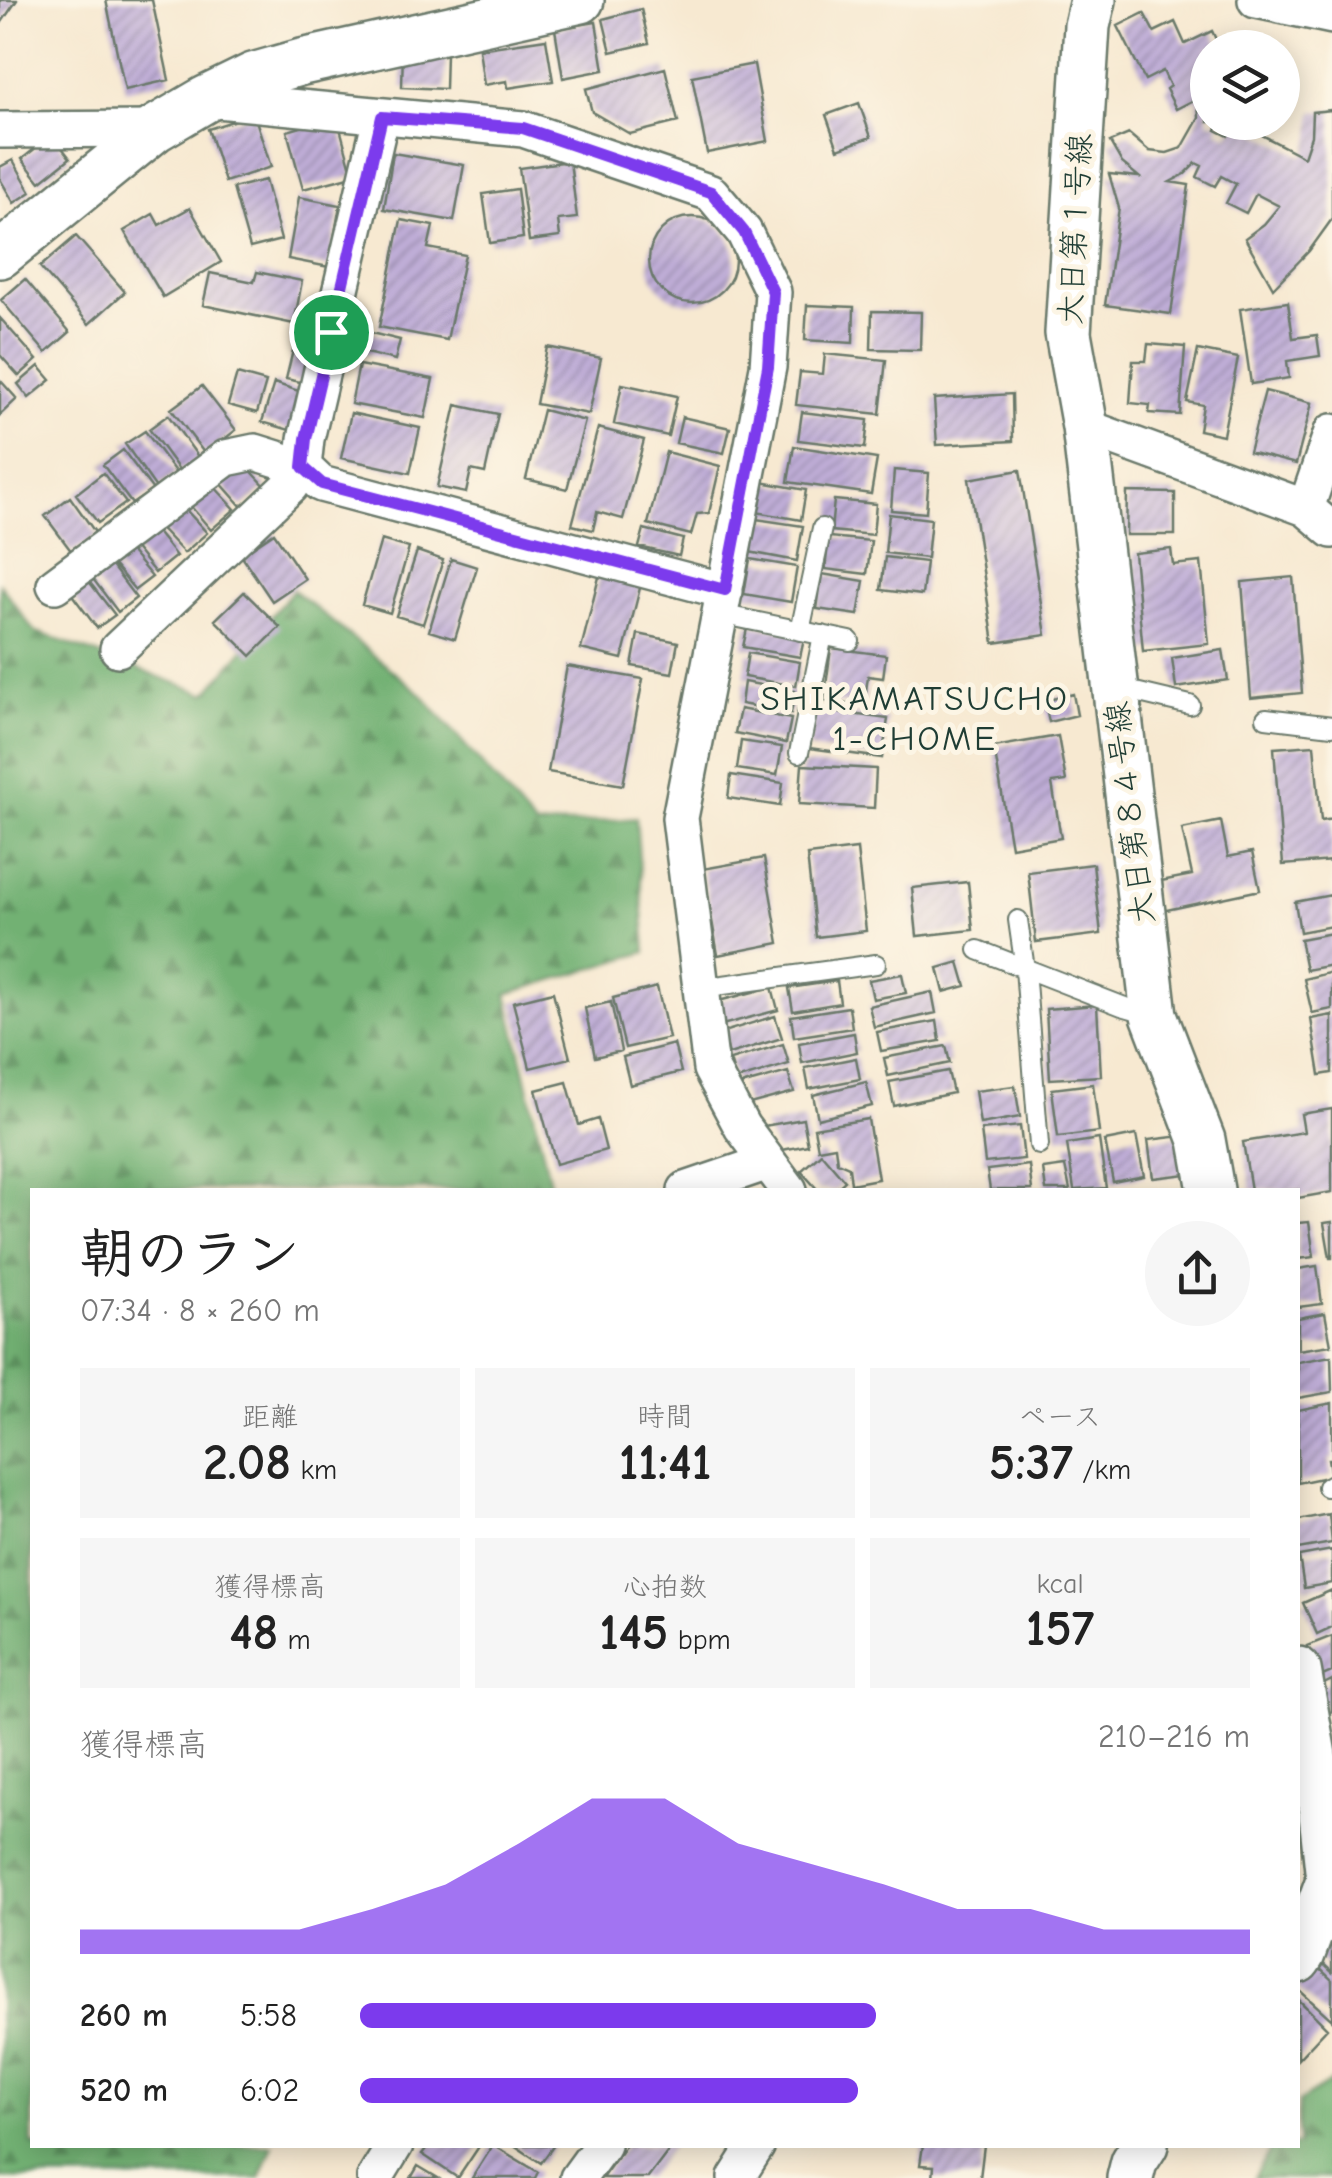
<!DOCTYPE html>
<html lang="ja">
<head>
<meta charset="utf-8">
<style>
	body { margin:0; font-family:"Comic Neue","Klee One",sans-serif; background:#f6f6f6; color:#222; height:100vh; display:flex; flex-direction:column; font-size:38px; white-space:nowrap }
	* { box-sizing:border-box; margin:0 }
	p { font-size:32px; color:#767676 }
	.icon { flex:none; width:55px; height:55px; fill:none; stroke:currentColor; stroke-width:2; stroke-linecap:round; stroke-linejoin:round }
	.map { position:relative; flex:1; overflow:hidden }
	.side { position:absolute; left:30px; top:1188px; width:1270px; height:960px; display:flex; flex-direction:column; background:#fff; border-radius:0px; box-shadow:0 5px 25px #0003 }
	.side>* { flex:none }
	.controls { position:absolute; left:1190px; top:30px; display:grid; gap:20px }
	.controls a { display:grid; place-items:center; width:110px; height:110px; border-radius:50%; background:#fff; box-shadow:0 5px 25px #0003; font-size:50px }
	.pin { position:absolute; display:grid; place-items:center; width:85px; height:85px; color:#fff; margin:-42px; border:5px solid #fff; border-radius:50%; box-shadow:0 2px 10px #0007 }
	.round { display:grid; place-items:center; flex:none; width:105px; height:105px; border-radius:52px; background:#f6f6f6 }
	.head { display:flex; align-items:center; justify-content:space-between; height:170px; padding:0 50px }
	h1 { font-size:55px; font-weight:700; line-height:75px }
	.metrics { display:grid; grid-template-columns:repeat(3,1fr); gap:15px; height:170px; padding:10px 50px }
	.metrics div { display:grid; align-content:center; border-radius:0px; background:#f6f6f6; text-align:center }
	.metrics b { font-size:50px; font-weight:700 }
	.metrics small { font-size:28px; font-weight:400 }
	.metrics p { font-size:28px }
	.chart { height:280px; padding:20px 50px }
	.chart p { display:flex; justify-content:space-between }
	.chart svg { width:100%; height:180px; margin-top:10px; fill:#7c3aed; opacity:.7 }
	ul { padding:0 50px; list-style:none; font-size:32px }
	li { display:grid; grid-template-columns:160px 120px 1fr; align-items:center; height:75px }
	li i { height:25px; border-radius:12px; background:#7c3aed }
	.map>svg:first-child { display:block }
</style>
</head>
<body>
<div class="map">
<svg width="1332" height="2178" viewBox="0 0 1332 2178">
	<defs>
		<pattern id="forest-firs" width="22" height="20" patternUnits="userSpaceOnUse" patternTransform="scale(2.5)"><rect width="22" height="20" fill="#72b173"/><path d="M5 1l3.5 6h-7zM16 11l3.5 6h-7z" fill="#5d915f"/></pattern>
		<pattern id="building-hatch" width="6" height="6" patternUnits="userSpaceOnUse" patternTransform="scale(2.5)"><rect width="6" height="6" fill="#bfadd7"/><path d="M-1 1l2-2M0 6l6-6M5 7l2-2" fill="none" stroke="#9b8eaf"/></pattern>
	</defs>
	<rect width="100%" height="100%" fill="#fcf5e5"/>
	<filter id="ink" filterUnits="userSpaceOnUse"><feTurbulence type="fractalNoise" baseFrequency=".01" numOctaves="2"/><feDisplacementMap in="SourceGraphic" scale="20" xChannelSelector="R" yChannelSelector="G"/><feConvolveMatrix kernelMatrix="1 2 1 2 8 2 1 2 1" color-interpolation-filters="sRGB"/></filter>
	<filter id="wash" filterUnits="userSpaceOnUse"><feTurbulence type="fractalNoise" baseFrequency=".0048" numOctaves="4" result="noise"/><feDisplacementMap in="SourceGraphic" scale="40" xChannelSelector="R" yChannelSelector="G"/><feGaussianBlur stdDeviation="2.25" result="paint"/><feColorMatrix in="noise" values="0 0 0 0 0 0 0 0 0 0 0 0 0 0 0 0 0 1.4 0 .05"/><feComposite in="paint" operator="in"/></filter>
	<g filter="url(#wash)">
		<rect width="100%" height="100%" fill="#f7e9d1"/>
		<!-- forest -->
		<path fill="url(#forest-firs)" stroke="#487754" stroke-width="2.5" d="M0 584 34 631 206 694 293 590 420 693 536 827 636 818 646 952 507 994 551 1187 544 1190H32V2145H273L260 2178H0Z
			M1332 2081V2178H1254L1273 2145H1298V2102Z"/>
		<g id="blocks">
			<!-- building -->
			<path fill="url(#building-hatch)" d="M0 0H17L0 25Z
				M106 0H152L169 80 125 90Z
				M641 9 649 43 611 52 603 19Z
				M1144 13 1154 32 1175 22 1185 44 1212 31 1220 48H1208V122H1220L1216 130 1228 136 1237 122 1304 157 1311 136 1312 112 1332 110V219L1309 251 1273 288 1245 238 1264 224 1279 206 1256 194 1246 213 1226 203 1236 184 1221 176 1215 186 1197 177 1202 166 1196 163 1185 174 1170 182 1189 185 1171 314 1105 305 1119 208 1109 174 1139 177 1122 163 1110 142 1129 134 1149 151 1167 153 1182 148 1199 118 1198 98 1176 109 1166 89 1170 86 1163 71 1145 80 1118 26Z
				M596 22 604 70 563 78 555 29Z
				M546 39 553 81 508 88 507 81 484 85 479 49Z
				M403 50 446 53 445 89 402 87Z
				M754 64 768 141 707 153 692 76Z
				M665 68 678 122 630 134 592 112 586 89Z
				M859 103 871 137 838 149 826 115Z
				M254 114 271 167 225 182 208 129Z
				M337 117 353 176 303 189 287 131Z
				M52 135 70 158 40 182 22 159Z
				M393 153 464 165 454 221 384 209Z
				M13 160 31 192 14 203 0 179V167Z
				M570 161 577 218 558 220 560 237 529 241 519 168Z
				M265 180 281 240 250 248 233 188Z
				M517 189 523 238 490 243 483 194Z
				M299 197 340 205 329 267 288 259Z
				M190 208 221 262 163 297 124 231 153 214 159 225Z
				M649 260a43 43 0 1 1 86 0a43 43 0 1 1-86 0Z
				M401 220 433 226 428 248 465 255 447 340 379 327Z
				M76 236 125 292 89 324 40 267Z
				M257 272 302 281 294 324 203 305 210 273 254 282Z
				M25 279 70 332 46 353 1 300Z
				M1288 302 1293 338 1317 335 1320 356 1287 361 1289 378 1251 384 1240 309Z
				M807 305 854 307 853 343 805 340Z
				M872 311 921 312 920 350 871 349Z
				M0 318 37 360 19 376 0 355Z
				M363 331 400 340 395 360 358 351Z
				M297 334 321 340 310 384 286 379Z
				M1148 344 1185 347 1180 415 1149 413 1150 405 1130 403 1133 361H1146Z
				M547 347 601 358 589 414 536 404Z
				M1198 350 1238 358 1223 435 1199 430 1203 405 1187 402Z
				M825 354 886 360 880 414 796 405 800 372 823 374Z
				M359 365 433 379 425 418 351 404Z
				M39 366 51 380 29 398 18 384Z
				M237 374 266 382 257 413 228 405Z
				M0 380 17 399 0 415Z
				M274 383 305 393 293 431 262 422Z
				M622 384 677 396 668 436 614 424Z
				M202 386 236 430 205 454 171 409Z
				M1265 391 1312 403 1296 464 1249 452Z
				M1012 394 1013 441 937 445 934 399Z
				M456 405 498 414 485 473 471 470 466 493 437 487Z
				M543 410 585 421 567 489 526 479Z
				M802 412 868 420 865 448 798 440Z
				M351 413 420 428 410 473 341 458Z
				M168 415 199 458 180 471 149 429Z
				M682 417 730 428 724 453 676 443Z
				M598 428 644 440 623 519 597 512 593 530 572 525Z
				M145 431 176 473 156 488 125 444Z
				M794 446 877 459 871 494 788 482Z
				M123 450 153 490 132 504 103 465Z
				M666 452 720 466 709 513 697 514 691 535 648 524Z
				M243 462 266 487 242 507 220 482Z
				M894 470 929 473 926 513 891 510Z
				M1020 470 1046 635 994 643 969 479Z
				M103 473 126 503 98 523 76 494Z
				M761 482 806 490 801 520 756 512Z
				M211 483 235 509 211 530 188 503Z
				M1127 492 1175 493V535H1126Z
				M70 497 97 535 72 552 45 516Z
				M177 500 207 533 184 553 154 521Z
				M834 500 876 504 873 535 831 531Z
				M889 514 931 519 927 558 885 553Z
				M756 519 803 526 797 561 749 552Z
				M151 525 176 556 155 573 130 542Z
				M644 529 683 539 679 556 639 547Z
				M274 533 305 579 272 601 241 555Z
				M829 537 871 541 867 574 825 569Z
				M381 540 409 548 390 613 362 605Z
				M125 545 152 577 135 590 108 558Z
				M1171 549 1173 565 1201 562 1209 644 1143 651 1134 553Z
				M417 551 443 560 423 624 396 616Z
				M105 557 136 598 118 612 87 571Z
				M885 557 926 562 922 595 881 590Z
				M451 559 477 567 455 639 429 631Z
				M750 559 797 567 791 602 744 594Z
				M600 573 641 584 622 659 581 649Z
				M822 574 864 581 858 615 817 609Z
				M84 575 115 615 97 628 67 588Z
				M1293 577 1302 693 1251 698 1242 582Z
				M244 592 280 627 251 656 215 620Z
				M748 624 805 635 800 657 743 647Z
				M638 634 678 642 672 673 632 666Z
				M831 648 886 655 883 678 868 676 864 706 824 701Z
				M1223 650 1228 680 1176 688 1172 658Z
				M748 653 800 662 796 686 744 677Z
				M567 666 643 679 623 785 548 772Z
				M744 682 795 691 791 713 741 704Z
				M1073 694 1077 715 1049 722 1044 701Z
				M740 709 791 719 786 743 735 733Z
				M815 709 888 719 882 758 809 748Z
				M1058 736 1066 781 1052 783 1061 838 1011 847 994 747Z
				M741 741 782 747 777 775 737 769Z
				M1314 745 1321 821 1332 819V861L1283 865 1274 748Z
				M802 765 876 769 874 808 799 804Z
				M731 775 783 783 780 806 728 798Z
				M1221 821 1228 857 1252 852 1260 890 1162 911 1156 882 1192 875 1182 829Z
				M857 849 866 931 816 937 807 855Z
				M764 858 779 943 718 955 703 869Z
				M1093 864 1101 934 1036 942 1028 872Z
				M968 882 973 930 917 936 912 888Z
				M1331 895 1332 926 1300 932 1295 902Z
				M1332 933V965L1306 970 1300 939Z
				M959 962 966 986 944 992 938 968Z
				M1332 972V1009L1312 1013 1304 979Z
				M902 974 906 993 873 999 869 980Z
				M837 981 840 1003 793 1011 789 988Z
				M657 987 669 1038 625 1048 613 998Z
				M772 987 778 1010 722 1025 715 1002Z
				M553 992 570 1058 530 1068 513 1002Z
				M932 992 936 1013 874 1027 869 1006Z
				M611 1002 621 1051 595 1057 585 1008Z
				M1097 1005 1101 1076 1050 1079 1046 1009Z
				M849 1007 852 1028 794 1037 791 1016Z
				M1332 1015V1073L1320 1075 1311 1019Z
				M775 1016 782 1038 729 1054 723 1032Z
				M937 1021 940 1041 881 1051 877 1032Z
				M854 1033 857 1052 802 1063 799 1043Z
				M674 1044 681 1072 630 1085 623 1057Z
				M783 1044 789 1064 736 1080 730 1060Z
				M946 1046 950 1063 888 1076 884 1058Z
				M856 1058 860 1079 809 1089 805 1068Z
				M948 1071 953 1093 894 1106 889 1082Z
				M788 1072 794 1092 746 1105 741 1085Z
				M567 1082 579 1125 598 1119 606 1150 556 1164 536 1090Z
				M866 1082 872 1106 818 1119 813 1095Z
				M1093 1084 1099 1132 1058 1137 1052 1089Z
				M1015 1086 1020 1117 980 1124 975 1091Z
				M1332 1109V1192L1298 1198V1190H1251L1243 1142 1304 1132 1301 1114Z
				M803 1119 808 1145 777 1151 764 1126Z
				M868 1119 878 1179 851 1184 849 1167 837 1162 835 1146 818 1149 814 1128Z
				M1020 1126 1024 1159 985 1163 981 1130Z
				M1136 1135 1144 1176 1113 1182 1105 1141Z
				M1182 1136 1187 1174 1153 1178 1148 1140Z
				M1099 1139 1106 1188 1074 1190 1067 1144Z
				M821 1153 845 1181 835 1190H818L801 1171Z
				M1029 1165 1032 1190H990L987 1170Z
				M1065 1166 1070 1190H1046L1043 1169Z
				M1309 1222 1314 1257 1298 1259V1223Z
				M1332 1222V1258H1330L1324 1223Z
				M1317 1266 1322 1304 1298 1307V1269Z
				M1325 1313 1331 1345 1298 1350V1318Z
				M1331 1356 1332 1392 1298 1398V1362Z
				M1332 1403V1459H1328L1331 1476 1298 1483V1410Z
				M1329 1514 1332 1543 1298 1549V1520Z
				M1332 1550V1583L1304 1588 1299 1556Z
				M1332 1590V1627L1317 1634 1303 1603Z
				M1332 1636V1672L1320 1677 1307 1646Z
				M1332 1680V1711L1329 1713 1316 1688Z
				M1332 1942V1972L1317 1958Z
				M1313 1962 1332 1980V2020L1298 1989V1980Z
				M1298 1999 1327 2028 1298 2059Z
				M429 2145H480L458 2178 422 2154Z
				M493 2145 538 2172 535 2178H472Z
				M514 2145H554L541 2163Z
				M626 2145H673L648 2178H602Z
				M923 2145H984L980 2178H933L934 2166 920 2165Z
				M418 2166 438 2178H411Z"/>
		</g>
	</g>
	<g filter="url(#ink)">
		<use href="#blocks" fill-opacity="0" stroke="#6b796b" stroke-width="2.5"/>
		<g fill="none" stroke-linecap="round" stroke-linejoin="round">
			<defs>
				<path id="service" d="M720 614 850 641
					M800 631 822 528
					M1118 688 1190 705
					M1266 718 1332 726
					M799 753 823 635
					M1018 920 1025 969 1039 1145
					M978 950 1122 1006 1150 1014
					M701 988 876 964
					M1327 1487 1332 1484"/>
				<path id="minor" d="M1256 0 1332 16
					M206 99 523 129 711 193 744 232 773 292 768 367 680 818 711 1069 742 1127 789 1190
					M381 117 306 439 303 467 321 484 725 591
					M0 130 155 129
					M1085 427 1306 508 1332 530
					M1306 508 1332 432
					M55 585 226 458 255 452 303 467 290 486 118 649
					M686 1190 768 1162
					M375 2178 395 2145
					M578 2178 602 2145
					M736 2178 757 2145"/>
				<path id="tertiary" d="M1093 0 1087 26 1068 333 1085 427 1154 1015 1202 1140 1211 1190
					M0 255 155 129 206 99 253 76 302 62 581 0
					M1298 1670 1320 1795 1329 1880 1302 1954 1298 1960
					M1130 2178 1134 2162 1145 2145"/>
			</defs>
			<!-- service casing -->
			<use href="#service" stroke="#6b796b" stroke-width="22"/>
			<!-- minor casing -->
			<use href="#minor" stroke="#6b796b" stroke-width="40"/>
			<!-- tertiary casing -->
			<use href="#tertiary" stroke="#6b796b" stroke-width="50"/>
			<!-- service -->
			<use href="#service" stroke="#fff" stroke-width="18"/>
			<!-- minor -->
			<use href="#minor" stroke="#fff" stroke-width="35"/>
			<!-- tertiary -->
			<use href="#tertiary" stroke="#fff" stroke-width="45"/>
		</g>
	</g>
	<g fill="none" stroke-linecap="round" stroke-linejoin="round" filter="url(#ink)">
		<defs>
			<path id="route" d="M382 117 523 128 711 192 744 232 773 292 768 367 725 590 322 484 303 467 306 439Z"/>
		</defs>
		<!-- route casing -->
		<use href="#route" stroke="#fff" stroke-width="20"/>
		<!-- route -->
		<use href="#route" stroke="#7c3aed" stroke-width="12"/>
	</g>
	<g text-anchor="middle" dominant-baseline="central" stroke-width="10" stroke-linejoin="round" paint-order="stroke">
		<!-- street labels -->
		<g font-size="32" fill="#1f3d34" stroke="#fcf5e5">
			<text transform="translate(1075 229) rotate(-87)">大日第１号線</text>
			<text transform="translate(1130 813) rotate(-97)">大日第８４号線</text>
		</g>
		<!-- neighbourhood labels -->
		<g font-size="35" letter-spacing="2.5" fill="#1f3d34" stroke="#fcf5e5">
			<text x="915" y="698">SHIKAMATSUCHO<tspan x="915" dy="40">1-CHOME</tspan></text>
		</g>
	</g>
</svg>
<div class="controls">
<a><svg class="icon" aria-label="layers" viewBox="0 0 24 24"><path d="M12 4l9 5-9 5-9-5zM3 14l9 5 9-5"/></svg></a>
</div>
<div class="pin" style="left:331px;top:332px;background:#1e9e55"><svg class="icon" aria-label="arrive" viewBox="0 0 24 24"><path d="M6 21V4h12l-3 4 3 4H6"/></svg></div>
<section class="side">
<div class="head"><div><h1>朝のラン</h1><p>07:34 · 8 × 260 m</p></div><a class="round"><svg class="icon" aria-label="share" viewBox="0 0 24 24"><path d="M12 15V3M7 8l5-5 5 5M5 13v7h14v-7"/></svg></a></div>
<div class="metrics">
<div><p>距離</p><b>2.08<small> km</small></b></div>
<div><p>時間</p><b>11:41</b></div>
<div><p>ペース</p><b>5:37<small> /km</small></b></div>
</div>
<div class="metrics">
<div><p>獲得標高</p><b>48<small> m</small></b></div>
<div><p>心拍数</p><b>145<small> bpm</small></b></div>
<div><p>kcal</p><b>157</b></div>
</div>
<div class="chart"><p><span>獲得標高</span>210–216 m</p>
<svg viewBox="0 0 160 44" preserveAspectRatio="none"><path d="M0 44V38L10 38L20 38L30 38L40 33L50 27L60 17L70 6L80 6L90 17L100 22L110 27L120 33L130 33L140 38L150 38L160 38V44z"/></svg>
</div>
<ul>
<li><b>260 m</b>5:58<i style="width:58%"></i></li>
<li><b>520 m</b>6:02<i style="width:56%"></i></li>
</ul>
</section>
</div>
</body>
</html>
